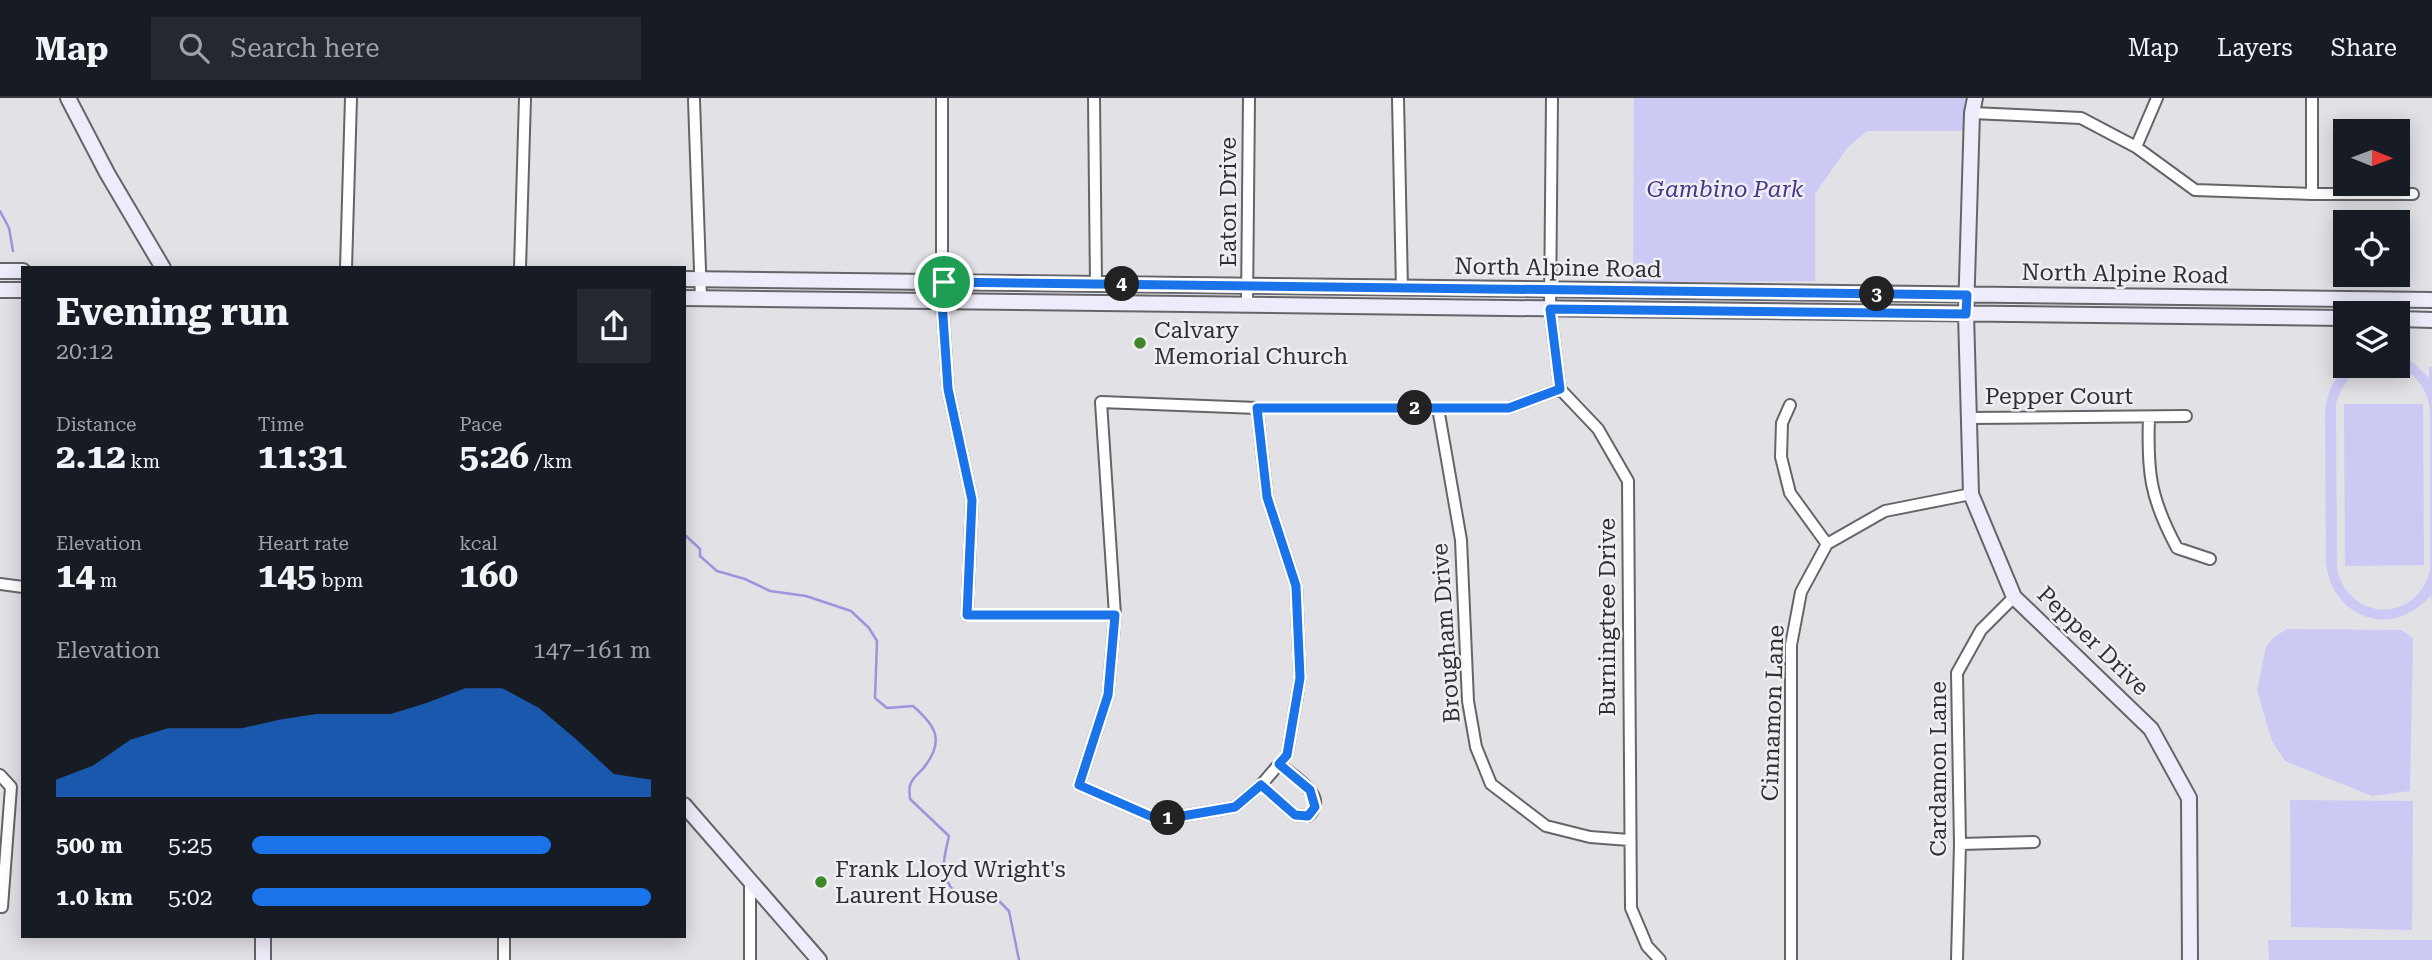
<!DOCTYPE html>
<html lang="en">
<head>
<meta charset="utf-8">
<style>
	body { margin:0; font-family:"Roboto Serif",serif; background:#242831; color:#f1f3f6; height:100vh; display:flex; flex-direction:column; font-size:26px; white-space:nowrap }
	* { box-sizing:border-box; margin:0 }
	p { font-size:23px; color:#9ea1a6 }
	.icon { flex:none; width:38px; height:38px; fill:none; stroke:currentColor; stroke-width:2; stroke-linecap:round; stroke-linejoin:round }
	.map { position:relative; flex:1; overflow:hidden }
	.side { position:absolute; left:21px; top:168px; width:665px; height:672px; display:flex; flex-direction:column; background:#171b24; border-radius:0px; box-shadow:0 4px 18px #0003 }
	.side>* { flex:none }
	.needle { width:46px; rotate:91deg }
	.buttons { position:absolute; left:2333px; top:21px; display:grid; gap:14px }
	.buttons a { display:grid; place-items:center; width:77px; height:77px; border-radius:0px; background:#171b24; box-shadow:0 4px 18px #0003; font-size:35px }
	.pin { position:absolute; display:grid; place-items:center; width:60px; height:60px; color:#fff; margin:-30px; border:4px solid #fff; border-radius:50%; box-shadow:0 2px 7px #0007 }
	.km { position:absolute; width:35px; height:35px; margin:-18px; border-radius:50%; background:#222; color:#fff; font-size:19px; line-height:35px; text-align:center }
	.round { display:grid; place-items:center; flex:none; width:74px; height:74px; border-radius:0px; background:#242831 }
	.headline { display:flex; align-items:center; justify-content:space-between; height:119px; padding:0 35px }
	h1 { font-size:38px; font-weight:700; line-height:52px }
	.metrics { display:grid; grid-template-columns:repeat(3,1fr); gap:10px; height:119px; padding:7px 35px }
	.metrics div { display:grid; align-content:center }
	.metrics b { font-size:35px; font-weight:700 }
	.metrics small { font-size:19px; font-weight:400 }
	.metrics p { font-size:19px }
	.chart { height:196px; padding:14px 35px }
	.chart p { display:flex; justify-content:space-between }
	.chart svg { width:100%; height:126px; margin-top:7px; fill:#1a73e8; opacity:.7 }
	ul { padding:0 35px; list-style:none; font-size:23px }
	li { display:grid; grid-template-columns:112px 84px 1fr; align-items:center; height:52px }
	li i { height:18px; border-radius:9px; background:#1a73e8 }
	header { display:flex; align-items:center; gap:42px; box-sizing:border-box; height:98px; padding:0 35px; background:#171b24; border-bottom:2px solid #363941 }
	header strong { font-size:33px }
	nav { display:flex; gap:38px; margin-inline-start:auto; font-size:24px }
	.search { width:490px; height:63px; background:#242831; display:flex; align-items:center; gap:18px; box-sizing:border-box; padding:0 24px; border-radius:0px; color:#9ea1a6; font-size:26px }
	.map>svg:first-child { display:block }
</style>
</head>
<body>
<header>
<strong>Map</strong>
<div class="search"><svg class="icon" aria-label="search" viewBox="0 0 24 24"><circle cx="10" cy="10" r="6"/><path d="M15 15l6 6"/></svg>Search here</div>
<nav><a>Map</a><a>Layers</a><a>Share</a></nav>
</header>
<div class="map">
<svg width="2432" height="862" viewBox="0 0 2432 862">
	<rect width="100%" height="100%" fill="#e1e1e6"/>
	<!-- park -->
	<path fill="#cdc9f5" d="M1634 0H1967L1963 33H1867L1847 50 1815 96V183L1633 184Z
		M2398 258 2411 263 2429 280V269H2432V506L2431 497C2394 542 2332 521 2326 465L2325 314C2327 295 2333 280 2348 268H2371C2351 274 2341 287 2336 306L2337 473C2352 525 2418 524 2430 472V313C2428 291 2416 275 2395 268H2398Z
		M2344 306H2423L2424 467 2345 468Z
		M2287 531 2401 532 2413 540 2410 693 2372 698 2285 663 2272 643 2257 592 2266 549 2274 539Z
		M2290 702 2413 703 2412 832 2291 829Z
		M2268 842H2432V862H2269Z"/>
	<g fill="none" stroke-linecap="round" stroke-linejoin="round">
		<!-- stream -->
		<path stroke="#9d94dc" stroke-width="2.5" d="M0 113 9 130 13 153
			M684 436 700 451V458L717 473 745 481 770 493 806 498 851 513 869 530 877 543 875 600 887 610 913 608C935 627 945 642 925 668 921 674 913 679 911 685 908 690 910 696 910 701L949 738C944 760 938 777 955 794L989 793 1009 813 1019 862"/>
		<defs>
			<path id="street" d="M942 0V204L948 291 972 402 967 517H1115
				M1094 0 1096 186
				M1398 0 1402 191
				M1552 0 1550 211 1560 291 1598 331 1628 383 1631 810 1647 848 1660 862
				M2312 0V96
				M694 2 701 201
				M1972 15 2081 20 2136 49 2195 92 2312 96H2413
				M2136 49 2157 0
				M346 170 351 0
				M520 170 525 0
				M1247 207 1249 0
				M1790 307 1782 325 1781 359 1790 395 1827 446
				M1257 310 1267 399 1296 488 1300 580 1287 657 1261 687 1235 709 1159 722 1079 687 1108 597 1115 517 1101 304 1257 310H1509L1560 291
				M1438 310 1461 442 1468 603 1476 649 1491 686 1546 728 1590 739 1629 742
				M2149 319C2147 374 2150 400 2177 450L2210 461
				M1969 320 2186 318
				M0 486 23 489
				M0 677 11 689 2 809H0
				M1261 687 1295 717 1308 718C1331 699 1293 678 1279 666
				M1960 746 2034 744
				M504 838V862
				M750 862V785
				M1791 862V547L1801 494 1827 446 1885 413 1971 396
				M1957 862 1960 746 1957 575 1981 532 2014 499"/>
			<path id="secondary" d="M68 0 107 75 163 170
				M1975 0 1972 15 1966 216 1971 396 2014 499 2151 631 2189 700 2190 862
				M0 173H23
				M684 181 2432 202
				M0 192H23
				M684 200 2345 220
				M2398 221 2432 222
				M684 707 819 862
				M263 838V862"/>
		</defs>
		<!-- street casing -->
		<use href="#street" stroke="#656569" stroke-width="14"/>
		<!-- secondary casing -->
		<use href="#secondary" stroke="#656569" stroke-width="18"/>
		<!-- street -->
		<use href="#street" stroke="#fff" stroke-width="10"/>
		<!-- secondary -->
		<use href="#secondary" stroke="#eeecfa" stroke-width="14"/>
	</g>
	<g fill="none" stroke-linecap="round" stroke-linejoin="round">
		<defs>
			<path id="route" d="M944 184 1967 197 1966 216 1550 211 1560 291 1509 310H1257L1267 399 1296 488 1300 580 1287 657 1279 666 1310 692 1315 709 1308 718 1295 717 1261 687 1235 709 1159 722 1079 687 1108 597 1115 517H967L972 402 948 291 942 204Z"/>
		</defs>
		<!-- route casing -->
		<use href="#route" stroke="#fff" stroke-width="14"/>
		<!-- route -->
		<use href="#route" stroke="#1a73e8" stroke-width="9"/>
	</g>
	<!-- markers -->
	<g fill="#40862b" stroke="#eeeef3" stroke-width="2.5">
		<circle cx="1140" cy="245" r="7"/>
		<circle cx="821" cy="784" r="7"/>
	</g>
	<g text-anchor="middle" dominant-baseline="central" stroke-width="5" stroke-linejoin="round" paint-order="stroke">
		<!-- park labels -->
		<g font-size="23" font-style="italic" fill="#48358a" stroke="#eeeef3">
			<text x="1725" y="91">Gambino Park</text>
		</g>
		<!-- street labels -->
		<g font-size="23" fill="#303032" stroke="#eeeef3">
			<text transform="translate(1228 104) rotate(-90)">Eaton Drive</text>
			<text transform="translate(1558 170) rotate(1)">North Alpine Road</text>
			<text transform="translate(2125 176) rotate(1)">North Alpine Road</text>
			<text x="2059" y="298">Pepper Court</text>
			<text transform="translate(1607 519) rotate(-90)">Burningtree Drive</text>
			<text transform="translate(1446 535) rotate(-94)">Brougham Drive</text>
			<text transform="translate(2093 543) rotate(44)">Pepper Drive</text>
			<text transform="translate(1773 615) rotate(-88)">Cinnamon Lane</text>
			<text transform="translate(1938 671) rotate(-90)">Cardamon Lane</text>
		</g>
		<!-- poi labels -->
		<g font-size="23" fill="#303032" stroke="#eeeef3" text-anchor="start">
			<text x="1154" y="232">Calvary<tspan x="1154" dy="26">Memorial Church</tspan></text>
			<text x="835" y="771">Frank Lloyd Wright's<tspan x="835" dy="26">Laurent House</tspan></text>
		</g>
	</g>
</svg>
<div class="buttons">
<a><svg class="needle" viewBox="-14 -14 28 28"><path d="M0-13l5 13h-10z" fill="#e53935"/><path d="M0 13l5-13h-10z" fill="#9ea1a6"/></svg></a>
<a><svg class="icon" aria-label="locate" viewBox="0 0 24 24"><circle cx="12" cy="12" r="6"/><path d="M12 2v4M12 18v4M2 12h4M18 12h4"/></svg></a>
<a><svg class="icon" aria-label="layers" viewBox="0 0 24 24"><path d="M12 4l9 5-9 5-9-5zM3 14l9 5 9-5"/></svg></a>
</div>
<div class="pin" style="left:944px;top:184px;background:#1e9e55"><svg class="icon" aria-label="arrive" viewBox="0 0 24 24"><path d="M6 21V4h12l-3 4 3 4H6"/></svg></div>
<b class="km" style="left:1168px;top:720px">1</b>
<b class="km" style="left:1415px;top:310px">2</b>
<b class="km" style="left:1877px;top:196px">3</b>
<b class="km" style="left:1122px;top:186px">4</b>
<section class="side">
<div class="headline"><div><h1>Evening run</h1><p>20:12</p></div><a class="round"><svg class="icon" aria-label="share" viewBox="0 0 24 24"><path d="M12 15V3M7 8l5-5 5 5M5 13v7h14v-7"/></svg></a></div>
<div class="metrics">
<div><p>Distance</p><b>2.12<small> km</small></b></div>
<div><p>Time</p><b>11:31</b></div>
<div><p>Pace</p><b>5:26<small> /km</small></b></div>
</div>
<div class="metrics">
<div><p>Elevation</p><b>14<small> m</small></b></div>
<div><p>Heart rate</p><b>145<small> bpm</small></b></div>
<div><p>kcal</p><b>160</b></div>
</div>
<div class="chart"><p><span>Elevation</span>147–161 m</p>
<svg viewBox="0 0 160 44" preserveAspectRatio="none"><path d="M0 44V38L10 33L20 24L30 20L40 20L50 20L60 17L70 15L80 15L90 15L100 11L110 6L120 6L130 13L140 24L150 36L160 38V44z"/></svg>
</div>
<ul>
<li><b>500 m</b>5:25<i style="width:75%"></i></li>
<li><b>1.0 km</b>5:02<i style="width:100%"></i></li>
</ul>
</section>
</div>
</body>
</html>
